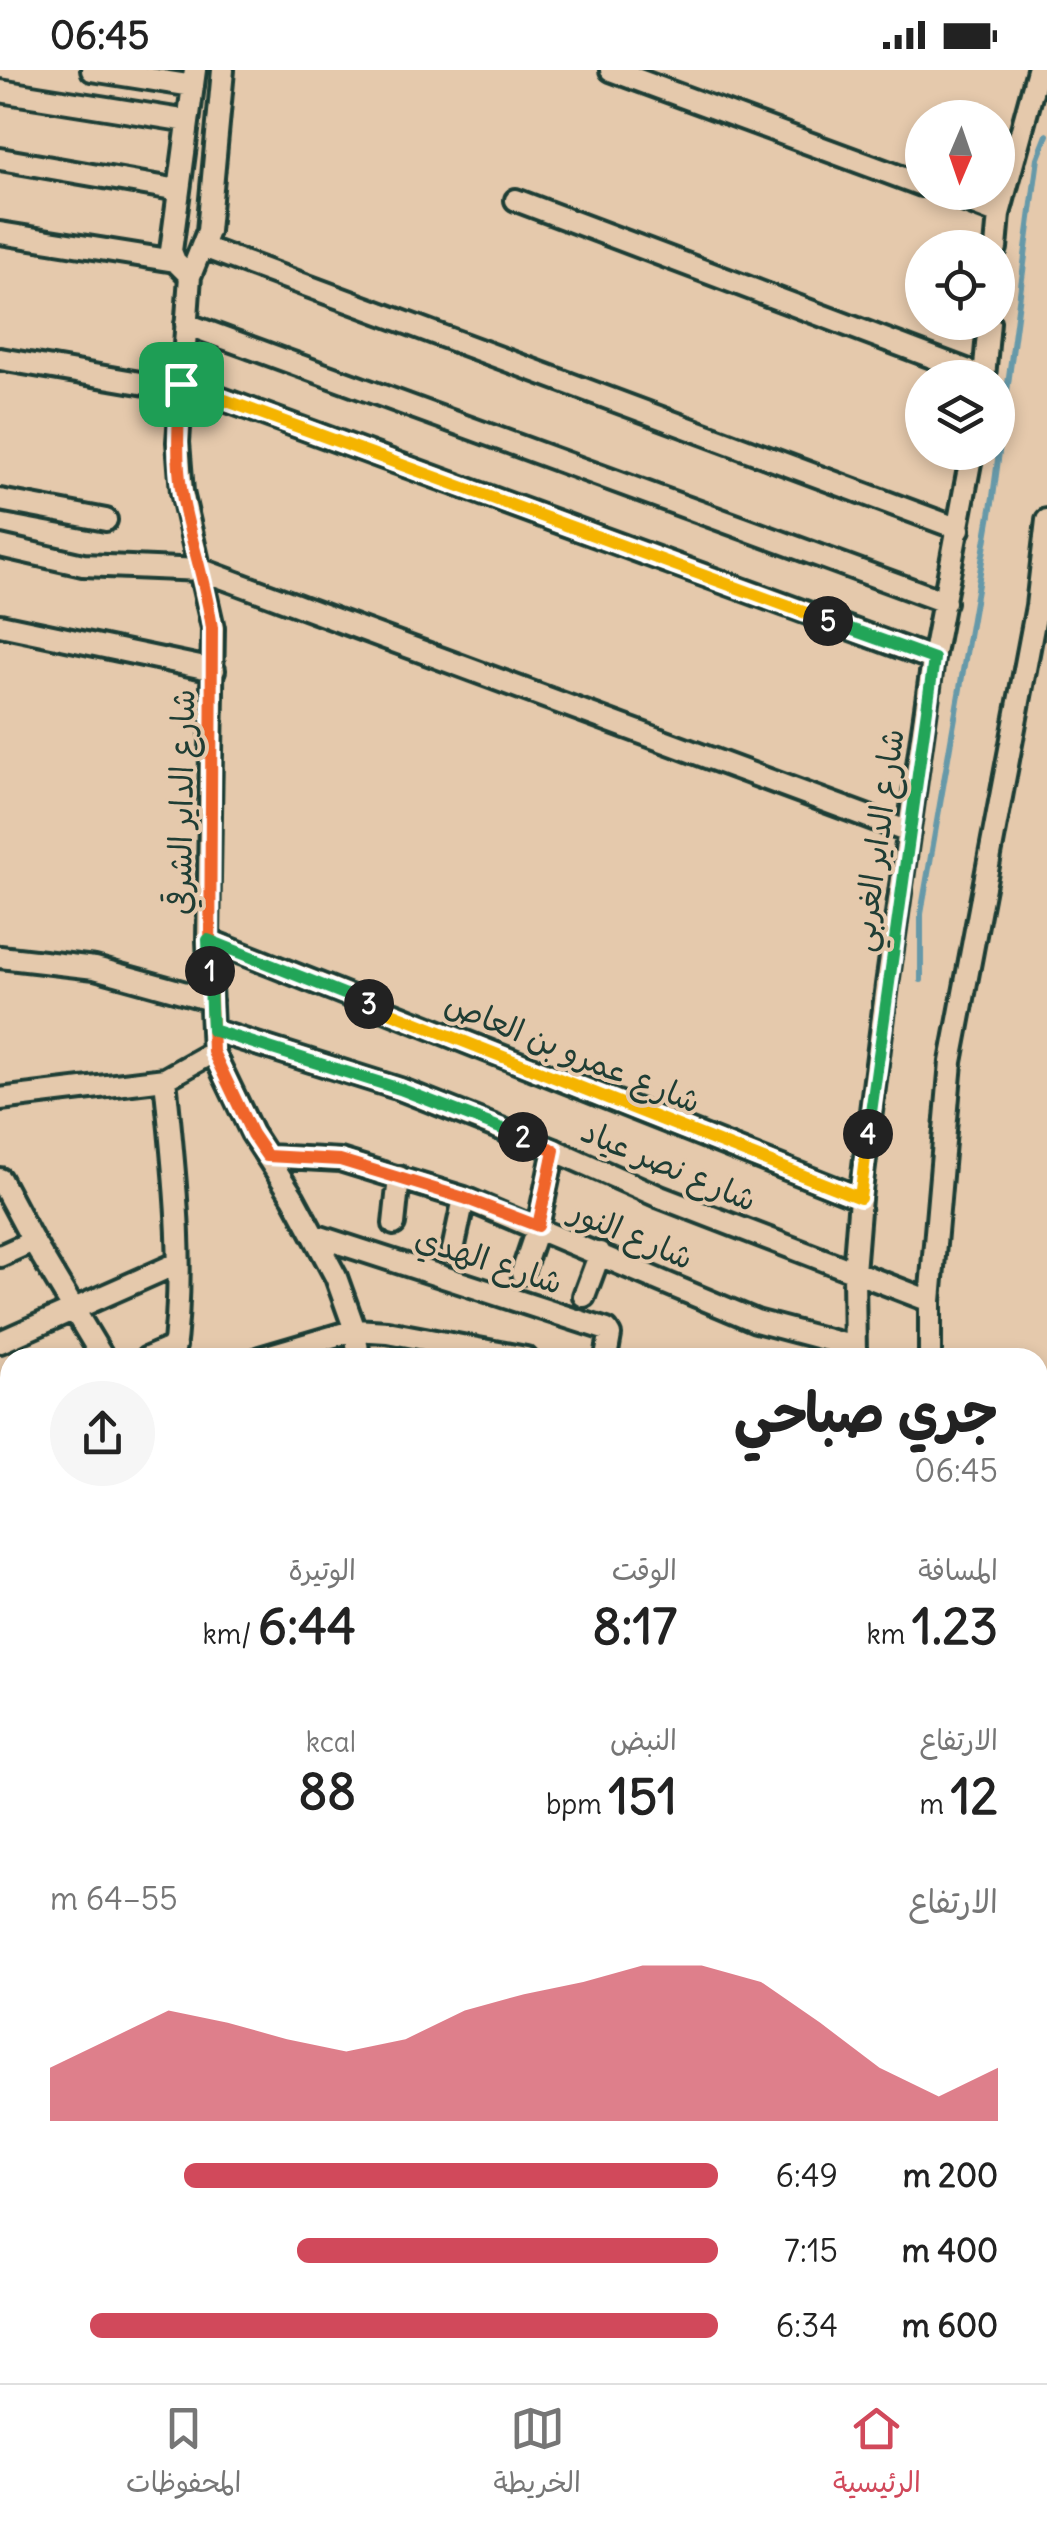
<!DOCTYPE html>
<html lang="ar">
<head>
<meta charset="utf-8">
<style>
	body { margin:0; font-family:Delius,"Playpen Sans Arabic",sans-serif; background:#f6f6f6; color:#222; direction:rtl; height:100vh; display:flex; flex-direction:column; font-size:38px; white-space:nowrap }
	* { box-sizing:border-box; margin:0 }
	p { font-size:32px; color:#767676 }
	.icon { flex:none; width:55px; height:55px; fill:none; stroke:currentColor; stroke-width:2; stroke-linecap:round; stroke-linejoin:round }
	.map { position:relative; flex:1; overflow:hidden; direction:ltr }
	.panel { position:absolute; left:0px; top:1278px; width:1048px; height:1038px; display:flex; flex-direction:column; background:#fff; border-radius:30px 30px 0 0; box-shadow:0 5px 15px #0003; direction:rtl }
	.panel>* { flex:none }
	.needle { width:65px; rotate:182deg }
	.controls { position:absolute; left:905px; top:30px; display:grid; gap:20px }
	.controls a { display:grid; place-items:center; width:110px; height:110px; border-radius:50%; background:#fff; box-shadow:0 5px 15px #0003; font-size:50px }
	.pin { position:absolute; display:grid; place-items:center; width:85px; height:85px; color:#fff; margin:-42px; border-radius:20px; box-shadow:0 5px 15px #0006 }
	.km { position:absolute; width:50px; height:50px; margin:-25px; border-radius:50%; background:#222; color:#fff; font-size:28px; line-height:50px; text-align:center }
	.round { display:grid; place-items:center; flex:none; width:105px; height:105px; border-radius:52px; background:#f6f6f6 }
	.summary { display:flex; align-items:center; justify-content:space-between; height:170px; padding:0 50px }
	h1 { font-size:55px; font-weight:700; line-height:75px }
	.metrics { display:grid; grid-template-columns:repeat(3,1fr); gap:15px; height:170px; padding:10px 50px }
	.metrics div { display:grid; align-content:center }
	.metrics b { font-size:50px; font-weight:700 }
	.metrics small { font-size:28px; font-weight:400 }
	.metrics p { font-size:28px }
	.chart { height:280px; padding:20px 50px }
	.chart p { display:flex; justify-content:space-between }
	.chart svg { width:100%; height:180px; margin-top:10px; fill:#d1495b; opacity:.7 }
	ul { padding:0 50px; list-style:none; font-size:32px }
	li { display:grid; grid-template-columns:160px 120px 1fr; align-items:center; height:75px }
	li i { height:25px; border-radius:12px; background:#d1495b }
	.status { display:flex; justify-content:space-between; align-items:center; height:70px; padding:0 50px; background:#fff; direction:ltr }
	.status svg { height:28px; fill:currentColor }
	.menu { display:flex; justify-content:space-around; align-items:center; height:140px; border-top:2px solid #e0e0e0; background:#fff; font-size:28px; color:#767676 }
	.menu a { display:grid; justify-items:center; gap:5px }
	.menu .current { color:#d1495b }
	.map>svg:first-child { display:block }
</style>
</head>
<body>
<div class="status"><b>06:45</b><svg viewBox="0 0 49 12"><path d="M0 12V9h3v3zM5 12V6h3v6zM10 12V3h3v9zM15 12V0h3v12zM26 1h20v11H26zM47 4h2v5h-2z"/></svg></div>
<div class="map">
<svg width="1047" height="2313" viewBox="0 0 1047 2313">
	<rect width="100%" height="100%" fill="#e5c9ac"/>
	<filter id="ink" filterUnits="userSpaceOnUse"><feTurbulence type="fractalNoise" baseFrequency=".01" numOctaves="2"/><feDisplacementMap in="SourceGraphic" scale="20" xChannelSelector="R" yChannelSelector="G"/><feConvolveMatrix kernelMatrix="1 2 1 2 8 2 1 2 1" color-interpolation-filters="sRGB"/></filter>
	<g filter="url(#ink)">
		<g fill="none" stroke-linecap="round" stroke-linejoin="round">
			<!-- stream -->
			<path stroke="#6699a9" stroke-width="6" d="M921 910V844L993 427 1038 88 1047 65"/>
			<defs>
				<path id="street" d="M92 0 193 16
					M223 0 208 161 190 206 178 372 182 422 213 558 208 870 213 982 252 1063 293 1127 336 1207 355 1260 359 1288
					M611 0 922 115
					M0 21 188 51
					M0 89 179 120
					M942 122 999 144
					M516 130 985 307
					M0 163 175 191
					M203 177 959 459
					M996 178 999 144 1038 0
					M190 206 175 191 171 181 195 0
					M186 254 945 532
					M0 289 181 320
					M984 308 989 252
					M181 314 933 589
					M0 430 106 450
					M0 476 83 495 202 500 909 762
					M0 555 214 600
					M208 870 860 1128
					M0 887 95 898 211 930
					M212 960 400 1019 554 1080 660 1127 930 1231
					M165 1009C174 1100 186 1196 173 1288
					M0 1029 165 1009 213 982
					M267 1086 340 1090 464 1128 756 1251 855 1277
					M0 1109 33 1171 103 1288
					M394 1154 399 1107
					M314 1165 607 1260 610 1265 606 1288
					M453 1180 464 1128
					M0 1186 33 1171
					M522 1203 538 1156 554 1080
					M584 1226 600 1183
					M0 1272 178 1193
					M147 1288 175 1276
					M260 1288 355 1260 387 1262 526 1288
					M855 1288 854 1202 860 1128 887 915 933 589 972 382
					M930 1288V1231L951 992 1037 536 1047 450
					M0 1348 10 1344
					M1038 1387H1047
					M0 1417 10 1413
					M0 1483 10 1478
					M0 1565 10 1561
					M0 1621 10 1618
					M1038 1657 1047 1655
					M0 1673 10 1674
					M1038 1703 1047 1701
					M0 1746 10 1747
					M1038 1812 1047 1829
					M0 1849 10 1850
					M0 1927 10 1928
					M0 1982 10 1983
					M1038 2002 1047 2020
					M1038 2058 1047 2056
					M0 2082 10 2083
					M0 2174 10 2175
					M1038 2228 1047 2227
					M0 2248 10 2249
					M369 2305 370 2313
					M818 2305 819 2313
					M1003 2311V2305
					M142 2312 195 2313
					M69 2313V2305
					M569 2313 595 2305
					M737 2313 763 2305
					M933 2313 936 2305"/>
			</defs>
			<!-- street casing -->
			<use href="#street" stroke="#1f3d34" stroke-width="28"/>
			<!-- street -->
			<use href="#street" stroke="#e5c9ac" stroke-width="20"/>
		</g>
	</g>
	<g fill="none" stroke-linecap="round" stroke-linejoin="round" filter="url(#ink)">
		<defs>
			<path id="split-1" d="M181 314C178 351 176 389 182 425 190 470 206 512 212 558L210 901"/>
			<path id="split-2" d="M210 901 213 982 252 1064 267 1086 340 1090 464 1128 538 1156 554 1080 523 1067"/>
			<path id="split-3" d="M369 934 208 870 212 960 400 1019 523 1067"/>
			<path id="split-4" d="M369 934 860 1128 868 1064"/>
			<path id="split-5" d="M828 551 934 589 868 1064"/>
			<path id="split-6" d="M181 314 828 551"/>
		</defs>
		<!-- split-1 casing -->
		<use href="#split-1" stroke="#fff" stroke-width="20"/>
		<!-- split-2 casing -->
		<use href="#split-2" stroke="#fff" stroke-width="20"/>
		<!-- split-3 casing -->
		<use href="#split-3" stroke="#fff" stroke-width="20"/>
		<!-- split-4 casing -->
		<use href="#split-4" stroke="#fff" stroke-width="20"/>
		<!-- split-5 casing -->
		<use href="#split-5" stroke="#fff" stroke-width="20"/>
		<!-- split-6 casing -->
		<use href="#split-6" stroke="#fff" stroke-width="20"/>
		<!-- split-1 -->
		<use href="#split-1" stroke="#f0652b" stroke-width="12"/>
		<!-- split-2 -->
		<use href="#split-2" stroke="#f0652b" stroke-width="12"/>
		<!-- split-3 -->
		<use href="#split-3" stroke="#22a559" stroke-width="12"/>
		<!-- split-4 -->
		<use href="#split-4" stroke="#f5b400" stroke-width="12"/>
		<!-- split-5 -->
		<use href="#split-5" stroke="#22a559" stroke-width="12"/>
		<!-- split-6 -->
		<use href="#split-6" stroke="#f5b400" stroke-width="12"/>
	</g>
	<g text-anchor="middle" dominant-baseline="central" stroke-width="8" stroke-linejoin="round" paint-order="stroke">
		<!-- street labels -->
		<g font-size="32" fill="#1f3d34" stroke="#e5c9ac">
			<text transform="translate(181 732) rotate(-89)">شارع الداير الشرقي</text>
			<text transform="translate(877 770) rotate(-82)">شارع الداير الغربي</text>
			<text transform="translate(573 982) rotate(22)">شارع عمرو بن العاص</text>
			<text transform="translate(669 1095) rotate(23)">شارع نصر عياد</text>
			<text transform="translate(632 1164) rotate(23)">شارع النور</text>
			<text transform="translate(489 1190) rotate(18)">شارع الهدي</text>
		</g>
	</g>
</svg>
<div class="controls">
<a><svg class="needle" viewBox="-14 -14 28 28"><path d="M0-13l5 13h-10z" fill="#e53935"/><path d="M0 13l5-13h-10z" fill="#767676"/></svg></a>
<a><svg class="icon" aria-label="locate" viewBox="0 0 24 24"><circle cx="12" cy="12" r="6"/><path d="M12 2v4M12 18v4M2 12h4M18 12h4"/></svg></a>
<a><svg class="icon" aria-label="layers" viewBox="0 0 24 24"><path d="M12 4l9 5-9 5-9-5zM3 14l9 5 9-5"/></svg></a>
</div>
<div class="pin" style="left:181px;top:314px;background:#1e9e55"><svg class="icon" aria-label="arrive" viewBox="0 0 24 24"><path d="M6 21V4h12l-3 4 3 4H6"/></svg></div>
<b class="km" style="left:210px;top:901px">1</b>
<b class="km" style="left:523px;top:1067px">2</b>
<b class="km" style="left:369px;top:934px">3</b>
<b class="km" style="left:868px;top:1064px">4</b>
<b class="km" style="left:828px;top:551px">5</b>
<section class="panel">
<div class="summary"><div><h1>جري صباحي</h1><p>06:45</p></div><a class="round"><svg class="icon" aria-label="share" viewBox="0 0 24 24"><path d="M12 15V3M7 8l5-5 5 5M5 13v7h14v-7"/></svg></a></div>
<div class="metrics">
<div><p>المسافة</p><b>1.23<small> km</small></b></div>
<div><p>الوقت</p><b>8:17</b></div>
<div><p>الوتيرة</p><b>6:44<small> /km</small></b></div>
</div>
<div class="metrics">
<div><p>الارتفاع</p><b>12<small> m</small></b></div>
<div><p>النبض</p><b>151<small> bpm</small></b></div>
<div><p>kcal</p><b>88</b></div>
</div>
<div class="chart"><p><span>الارتفاع</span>55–64 m</p>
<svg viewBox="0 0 160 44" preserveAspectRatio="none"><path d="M0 44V31L10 24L20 17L30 20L40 24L50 27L60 24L70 17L80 13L90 10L100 6L110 6L120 10L130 20L140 31L150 38L160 31V44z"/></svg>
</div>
<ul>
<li><b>200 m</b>6:49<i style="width:80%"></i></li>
<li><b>400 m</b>7:15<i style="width:63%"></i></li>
<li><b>600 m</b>6:34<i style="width:94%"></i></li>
</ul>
</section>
</div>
<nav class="menu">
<a class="current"><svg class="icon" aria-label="home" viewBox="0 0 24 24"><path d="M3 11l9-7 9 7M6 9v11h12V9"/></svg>الرئيسية</a>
<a><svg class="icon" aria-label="map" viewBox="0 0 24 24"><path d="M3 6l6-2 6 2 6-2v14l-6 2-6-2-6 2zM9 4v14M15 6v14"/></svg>الخريطة</a>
<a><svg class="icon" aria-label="saved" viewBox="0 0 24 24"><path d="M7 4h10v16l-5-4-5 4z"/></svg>المحفوظات</a>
</nav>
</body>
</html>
